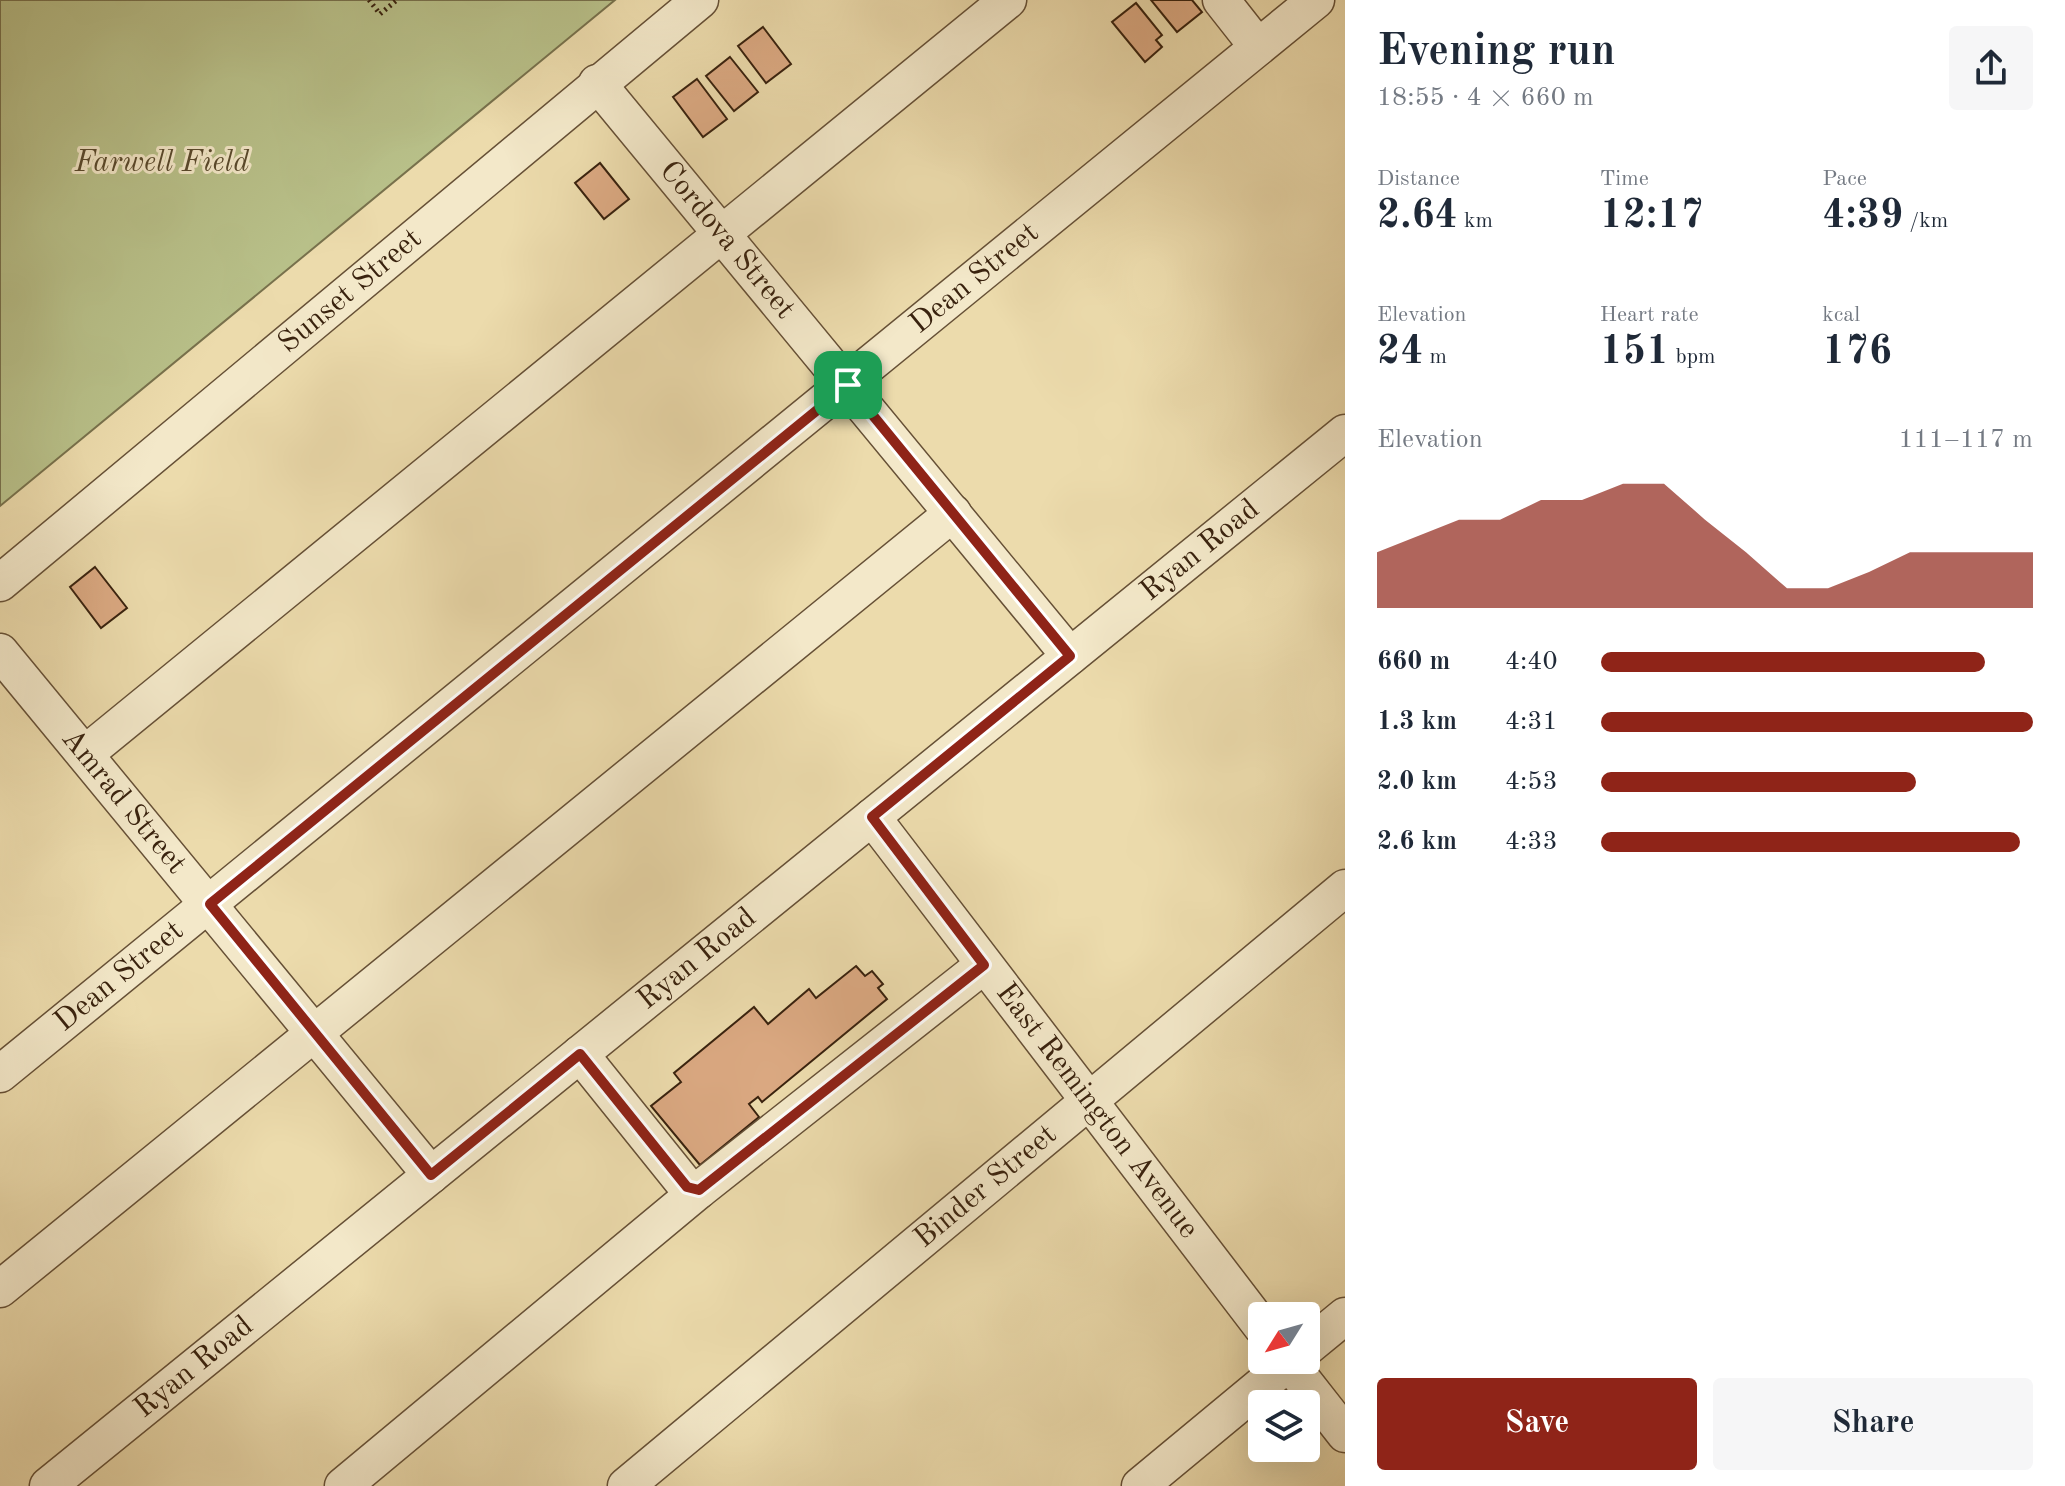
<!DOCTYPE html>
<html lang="en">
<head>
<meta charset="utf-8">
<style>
	body { margin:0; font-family:"Old Standard TT",serif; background:#f6f6f7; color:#1f2937; height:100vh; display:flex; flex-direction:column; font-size:30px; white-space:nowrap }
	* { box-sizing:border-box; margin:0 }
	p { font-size:26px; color:#747a83 }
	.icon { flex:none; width:44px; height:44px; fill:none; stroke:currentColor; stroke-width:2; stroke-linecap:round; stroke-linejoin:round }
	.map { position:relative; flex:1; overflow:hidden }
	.panel { display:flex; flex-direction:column; background:#fff; width:720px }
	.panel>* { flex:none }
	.needle { width:52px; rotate:233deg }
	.controls { position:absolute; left:1248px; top:1302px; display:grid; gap:16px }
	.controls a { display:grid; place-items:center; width:72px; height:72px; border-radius:8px; background:#fff; box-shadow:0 8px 32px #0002; font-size:40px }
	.pin { position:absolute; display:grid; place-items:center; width:68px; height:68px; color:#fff; margin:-34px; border-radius:16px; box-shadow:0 4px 12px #0006 }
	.round { display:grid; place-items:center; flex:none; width:84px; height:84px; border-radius:8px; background:#f6f6f7 }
	.headline { display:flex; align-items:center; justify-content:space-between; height:136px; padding:0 32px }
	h1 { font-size:44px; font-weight:700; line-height:60px }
	.stats { display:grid; grid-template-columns:repeat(3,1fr); gap:12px; height:136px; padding:8px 32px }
	.stats div { display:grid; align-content:center }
	.stats b { font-size:40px; font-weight:700 }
	.stats small { font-size:22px; font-weight:400 }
	.stats p { font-size:22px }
	.chart { height:224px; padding:16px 32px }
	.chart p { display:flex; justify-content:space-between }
	.chart svg { width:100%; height:144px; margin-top:8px; fill:#8f2418; opacity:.7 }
	.cta { display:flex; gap:16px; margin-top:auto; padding:16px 32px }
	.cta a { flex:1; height:92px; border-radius:8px; background:#8f2418; color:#fff; font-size:32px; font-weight:700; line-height:92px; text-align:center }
	.cta a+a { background:#f6f6f7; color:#1f2937 }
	ul { padding:0 32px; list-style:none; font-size:26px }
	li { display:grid; grid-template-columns:128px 96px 1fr; align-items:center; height:60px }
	li i { height:20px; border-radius:10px; background:#8f2418 }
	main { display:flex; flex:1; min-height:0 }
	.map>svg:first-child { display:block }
</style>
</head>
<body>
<main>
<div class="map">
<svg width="1345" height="1486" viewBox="0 0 1345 1486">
	<rect width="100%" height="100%" fill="#ecdbac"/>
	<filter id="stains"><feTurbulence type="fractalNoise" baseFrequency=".0025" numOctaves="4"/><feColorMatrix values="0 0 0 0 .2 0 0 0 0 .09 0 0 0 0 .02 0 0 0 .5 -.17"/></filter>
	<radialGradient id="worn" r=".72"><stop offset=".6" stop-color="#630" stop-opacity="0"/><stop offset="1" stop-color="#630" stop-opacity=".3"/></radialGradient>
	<!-- green -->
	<path fill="#b8c089" stroke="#78714c" stroke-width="2" d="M0 0H615L0 506Z"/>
	<!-- building -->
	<path fill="#dba982" stroke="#39220e" stroke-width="2" d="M1151 0H1192L1202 12 1177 32Z
		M1136 3 1162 35 1156 40 1162 47 1145 62 1112 22Z
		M763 27 791 64 766 83 738 46Z
		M730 57 758 92 734 111 706 76Z
		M697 79 727 119 703 137 673 97Z
		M600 163 629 199 604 219 575 183Z
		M95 567 127 608 101 628 70 587Z
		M856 966 865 976 872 971 883 984 878 988 887 999 762 1102 758 1097 749 1104 759 1117 700 1165 651 1106 681 1082 674 1073 754 1007 768 1024 809 989 816 998Z"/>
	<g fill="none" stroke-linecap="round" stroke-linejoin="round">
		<defs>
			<g id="minor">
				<path d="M1221 0 1258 47"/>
				<path id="s1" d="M597 83 1070 656"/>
				<path id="s2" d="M0 583 700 0"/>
				<path id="s3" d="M0 652 431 1175"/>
				<path d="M85 754 1008 0"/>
				<path id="s4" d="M872 817 1262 1327"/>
				<path d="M580 1054 687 1187 699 1190"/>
				<path id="s5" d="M0 1074 1316 0"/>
				<path d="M0 1289 953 513"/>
				<path d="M1306 1348 1345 1316"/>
				<path d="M1287 1360 1345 1434"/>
				<path id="s6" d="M48 1486 1345 433"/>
				<path d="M343 1486 699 1190 984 965"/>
				<path id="s7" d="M626 1486 1345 888"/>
				<path d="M1140 1486 1292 1360"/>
			</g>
		</defs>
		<!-- minor casing -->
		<use href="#minor" stroke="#665036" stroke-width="39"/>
		<!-- path -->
		<path stroke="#39220e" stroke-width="5" stroke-dasharray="2 4" stroke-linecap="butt" d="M369 0 380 14 397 0"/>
		<!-- minor -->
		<use href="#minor" stroke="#f3e8c9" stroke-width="36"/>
	</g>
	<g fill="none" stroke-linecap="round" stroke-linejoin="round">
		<defs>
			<path id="route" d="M848 385 1070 656 872 817 984 965 699 1190 687 1187 580 1054 431 1175 210 904Z"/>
		</defs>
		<!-- route casing -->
		<use href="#route" stroke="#fff" stroke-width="16"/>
		<!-- route -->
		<use href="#route" stroke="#8f2418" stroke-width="10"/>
	</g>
	<g text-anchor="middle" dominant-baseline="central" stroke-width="6" stroke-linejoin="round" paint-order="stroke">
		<!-- park labels -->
		<g font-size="30" font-style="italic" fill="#594a2d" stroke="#f3e8c9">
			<text x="162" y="163">Farwell Field</text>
		</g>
		<!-- street labels -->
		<g font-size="30" fill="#39220e" stroke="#f3e8c9">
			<text stroke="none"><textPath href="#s1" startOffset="204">Cordova Street</textPath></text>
			<text stroke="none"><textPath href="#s5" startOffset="1258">Dean Street</textPath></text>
			<text stroke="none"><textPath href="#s2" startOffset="456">Sunset Street</textPath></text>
			<text stroke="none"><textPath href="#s6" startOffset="1484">Ryan Road</textPath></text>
			<text stroke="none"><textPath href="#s3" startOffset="194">Amrad Street</textPath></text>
			<text stroke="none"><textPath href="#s6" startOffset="836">Ryan Road</textPath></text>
			<text stroke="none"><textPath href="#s5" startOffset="154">Dean Street</textPath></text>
			<text stroke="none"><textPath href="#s4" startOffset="370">East Remington Avenue</textPath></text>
			<text stroke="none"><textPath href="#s7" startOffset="468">Binder Street</textPath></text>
			<text stroke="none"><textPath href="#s6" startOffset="188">Ryan Road</textPath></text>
		</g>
	</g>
	<rect width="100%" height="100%" filter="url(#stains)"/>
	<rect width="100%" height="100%" fill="url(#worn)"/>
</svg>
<div class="controls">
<a><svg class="needle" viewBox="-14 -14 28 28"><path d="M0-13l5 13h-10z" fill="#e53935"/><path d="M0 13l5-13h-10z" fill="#747a83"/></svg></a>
<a><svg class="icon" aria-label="layers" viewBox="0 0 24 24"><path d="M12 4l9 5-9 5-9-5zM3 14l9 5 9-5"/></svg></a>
</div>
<div class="pin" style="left:848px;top:385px;background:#1e9e55"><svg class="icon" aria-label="arrive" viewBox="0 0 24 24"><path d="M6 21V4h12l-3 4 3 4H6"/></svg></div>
</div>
<section class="panel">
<div class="headline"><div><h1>Evening run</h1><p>18:55 · 4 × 660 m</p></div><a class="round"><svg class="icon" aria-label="share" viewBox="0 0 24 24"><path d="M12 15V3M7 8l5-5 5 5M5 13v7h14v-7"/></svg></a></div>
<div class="stats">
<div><p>Distance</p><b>2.64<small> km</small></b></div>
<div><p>Time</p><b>12:17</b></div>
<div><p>Pace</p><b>4:39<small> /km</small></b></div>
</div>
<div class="stats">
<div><p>Elevation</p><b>24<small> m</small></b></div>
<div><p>Heart rate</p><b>151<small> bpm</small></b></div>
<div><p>kcal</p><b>176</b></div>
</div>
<div class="chart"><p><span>Elevation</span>111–117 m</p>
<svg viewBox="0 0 160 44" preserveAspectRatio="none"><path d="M0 44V27L10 22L20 17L30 17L40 11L50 11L60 6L70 6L80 17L90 27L100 38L110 38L120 33L130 27L140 27L150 27L160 27V44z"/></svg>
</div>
<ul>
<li><b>660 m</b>4:40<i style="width:89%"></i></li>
<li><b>1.3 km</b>4:31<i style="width:100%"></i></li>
<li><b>2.0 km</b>4:53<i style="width:73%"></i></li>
<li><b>2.6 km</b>4:33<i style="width:97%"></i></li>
</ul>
<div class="cta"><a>Save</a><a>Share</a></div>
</section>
</main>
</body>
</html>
